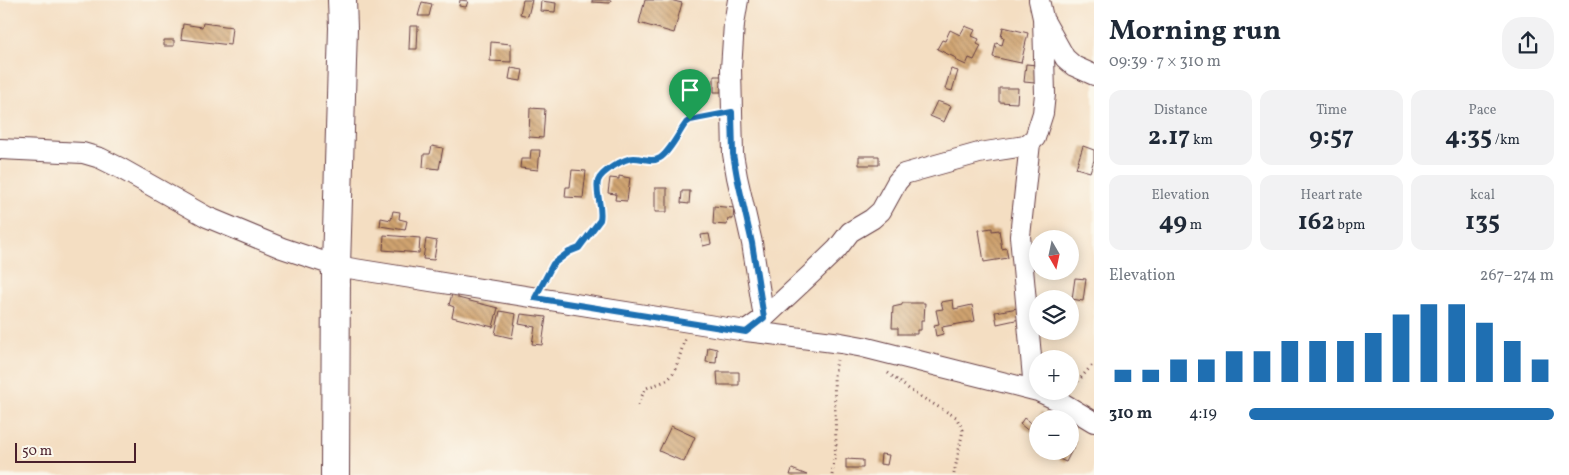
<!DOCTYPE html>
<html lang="en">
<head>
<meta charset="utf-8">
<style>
	body { margin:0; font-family:Vollkorn,serif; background:#f2f2f3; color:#1f2937; height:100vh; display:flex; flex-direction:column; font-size:19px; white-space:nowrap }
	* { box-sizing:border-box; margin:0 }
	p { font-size:16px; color:#747a83 }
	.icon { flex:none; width:28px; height:28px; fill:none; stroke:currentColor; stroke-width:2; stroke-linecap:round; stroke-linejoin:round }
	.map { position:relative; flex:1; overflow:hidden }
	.side { display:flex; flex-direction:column; background:#fff; width:475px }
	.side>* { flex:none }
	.needle { width:32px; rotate:171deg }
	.tools { position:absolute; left:1029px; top:230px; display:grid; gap:10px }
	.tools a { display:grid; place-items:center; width:50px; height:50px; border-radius:50%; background:#fff; box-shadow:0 2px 12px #0003; font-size:25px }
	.scale { position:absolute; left:15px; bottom:12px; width:121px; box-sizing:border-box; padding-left:5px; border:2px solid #4a1f2b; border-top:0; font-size:14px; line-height:18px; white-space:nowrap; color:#4a1f2b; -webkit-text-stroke:4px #fbf7ec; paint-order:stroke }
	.pin { position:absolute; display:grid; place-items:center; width:42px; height:42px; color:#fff; margin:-51px -21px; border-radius:50% 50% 50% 0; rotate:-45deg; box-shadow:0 0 5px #0007 }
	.pin .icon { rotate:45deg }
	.round { display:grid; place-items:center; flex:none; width:52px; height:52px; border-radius:20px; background:#f2f2f3 }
	.summary { display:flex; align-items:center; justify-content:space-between; height:85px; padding:0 15px }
	h1 { font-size:28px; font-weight:700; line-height:38px }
	.metrics { display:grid; grid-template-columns:repeat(3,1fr); gap:8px; height:85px; padding:5px 15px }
	.metrics div { display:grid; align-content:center; border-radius:12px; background:#f2f2f3; text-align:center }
	.metrics b { font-size:25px; font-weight:700 }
	.metrics small { font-size:14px; font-weight:400 }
	.metrics p { font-size:14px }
	.chart { height:140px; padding:10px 15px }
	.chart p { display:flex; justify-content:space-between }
	.chart svg { width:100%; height:90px; margin-top:5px; stroke:#1f6fb2; stroke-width:6 }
	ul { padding:0 15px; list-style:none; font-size:16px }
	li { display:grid; grid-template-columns:80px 60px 1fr; align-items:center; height:38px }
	li i { height:12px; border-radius:6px; background:#1f6fb2 }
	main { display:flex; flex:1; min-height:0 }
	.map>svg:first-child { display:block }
</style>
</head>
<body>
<main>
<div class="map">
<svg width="1094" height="475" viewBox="0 0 1094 475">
	<defs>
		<pattern id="building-back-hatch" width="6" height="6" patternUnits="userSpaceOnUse" patternTransform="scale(1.25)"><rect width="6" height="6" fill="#cfa370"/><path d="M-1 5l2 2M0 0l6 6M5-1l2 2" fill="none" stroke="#aa845c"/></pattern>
	</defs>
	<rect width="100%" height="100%" fill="#fbf7ec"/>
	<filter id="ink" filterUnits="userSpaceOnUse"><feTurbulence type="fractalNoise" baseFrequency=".02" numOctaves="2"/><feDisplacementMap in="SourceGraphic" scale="10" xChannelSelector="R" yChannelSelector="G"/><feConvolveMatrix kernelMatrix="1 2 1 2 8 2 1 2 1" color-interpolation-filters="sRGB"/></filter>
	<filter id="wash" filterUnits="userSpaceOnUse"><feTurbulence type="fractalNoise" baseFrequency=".0096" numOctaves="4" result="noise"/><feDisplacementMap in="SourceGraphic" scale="20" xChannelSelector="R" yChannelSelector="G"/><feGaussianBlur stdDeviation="1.12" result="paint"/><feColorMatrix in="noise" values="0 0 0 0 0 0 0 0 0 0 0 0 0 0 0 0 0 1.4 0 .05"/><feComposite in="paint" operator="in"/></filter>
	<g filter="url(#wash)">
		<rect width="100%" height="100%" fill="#f4dec2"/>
		<g id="blocks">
			<!-- building -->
			<path fill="url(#building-back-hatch)" d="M460 0 468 1 466 7 459 6Z
				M523 0H532L528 16 520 14Z
				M592 0H611L610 3 592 2Z
				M645 0H670L682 3 674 33 639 23Z
				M541 1 556 3 555 12 540 11Z
				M422 2 432 4 429 16H418Z
				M203 23 232 27 230 45 181 39 183 24 202 27Z
				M410 26H418L417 49H409Z
				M965 26 975 30 972 36 979 39 977 44 981 46 974 60 969 58 966 65 955 60 956 58 937 49 942 40 945 41 950 30 960 35Z
				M1003 27 1028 33 1021 63 993 57 996 43 1002 45 1004 38 1001 37Z
				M164 40H174V46H164Z
				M491 42 511 44V62L490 61Z
				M1026 64 1037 65 1035 83 1024 82Z
				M511 68 523 70 521 81 509 79Z
				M951 69 958 71 952 91 945 89Z
				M714 76H725V86L721 85V92H714Z
				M999 88H1018L1017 103 999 102Z
				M937 101 951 106 944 122 930 116Z
				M530 108 545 109 543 138 529 137Z
				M432 146 443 148 439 169 423 167 424 154H430Z
				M1083 146 1094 150V160L1090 172 1076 168Z
				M531 150H540L538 170 520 168 521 159H530Z
				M859 156H879V165H859Z
				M572 170 586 171 583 198 565 197 566 187H570Z
				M619 176 630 178 627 201 615 200 616 194 608 193 610 178 619 179Z
				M655 188H667V212H655Z
				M682 191H690L689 204 681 203Z
				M714 206 734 208 733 219H728L727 225 713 224Z
				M393 211 400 212 399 219 407 221 405 230 380 226 381 218 391 220Z
				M992 228V231L999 230 1002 249 1006 248 1008 258 984 262 979 230Z
				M709 234 711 244 703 246 701 235Z
				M384 235 420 238 419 253 383 250Z
				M426 239 437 241 434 260 423 259Z
				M1075 278 1086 279 1083 301 1072 299Z
				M452 294 458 296V298L498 308 493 327 452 317 454 307 449 305Z
				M953 300 954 309 972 305 975 321 942 327 943 334 936 336 934 325 939 324 936 310 943 309 941 302Z
				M902 303H925L924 320H921V330H917V334H898V328H892L893 307 902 305Z
				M1018 308 1020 319 997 324 995 312Z
				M500 311 516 314 512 338 495 334Z
				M521 314 546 317 542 345 532 344 535 327 519 324Z
				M708 347 717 349 716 363 706 362Z
				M717 372H739V385H718Z
				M1042 412 1051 419H1038V434L1032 430 1030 432 1020 424 1024 418 1032 424Z
				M671 426 695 437 684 462 659 451Z
				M1070 439 1076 442 1066 462 1059 459 1062 451H1070Z
				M881 454 889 455 887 465 880 464Z
				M846 459 863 460V468H846Z
				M792 469 807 475H790Z"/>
		</g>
	</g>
	<g filter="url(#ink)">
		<use href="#blocks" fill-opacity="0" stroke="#643c42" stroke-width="1"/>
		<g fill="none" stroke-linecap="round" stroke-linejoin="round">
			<defs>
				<path id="street" d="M738 0 734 24 731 69 733 154 737 177 752 243 764 318
					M1045 22 1065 58 1074 66 1094 75
					M0 149 83 153 100 158 120 168 207 217 282 248 336 266 746 331 841 343 863 347 1038 391
					M746 331 764 318 810 275 837 249 850 232 872 219 881 211 897 182 904 174 979 153 1025 146 1035 138 1043 113 1045 94 1043 18 1039 0
					M1034 389 1020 236 1030 143 1035 138
					M1038 391 1059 401 1094 422"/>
				<path id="secondary" d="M335 475 336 266 343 28 342 0"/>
			</defs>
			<!-- street casing -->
			<use href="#street" stroke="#643c42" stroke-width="22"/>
			<!-- secondary casing -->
			<use href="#secondary" stroke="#643c42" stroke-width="30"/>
			<!-- path -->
			<path stroke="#643c42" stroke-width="3" stroke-dasharray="1 4" stroke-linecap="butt" d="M543 282 553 264 569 252 579 248 600 220C602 208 594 192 599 181 602 172 625 158 634 158 646 158 653 163 664 155L686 123 690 120 716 115
				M888 373 914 393 956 417 963 430 954 474
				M1071 389 1094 363
				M638 405 645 389C652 385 661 384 668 379 677 373 681 348 686 337
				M832 475 836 445 834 376 837 360"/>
			<!-- street -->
			<use href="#street" stroke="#fff" stroke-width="20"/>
			<!-- secondary -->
			<use href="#secondary" stroke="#fff" stroke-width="28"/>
		</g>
	</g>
	<g fill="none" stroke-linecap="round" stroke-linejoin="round" filter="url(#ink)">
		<defs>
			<path id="route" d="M732 112 733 154 737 177 752 243 764 318 746 332 535 298 553 264 569 252 579 248 600 220C603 207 595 193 598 181 601 172 624 158 634 158 643 158 652 163 660 158 670 152 679 132 686 123L690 120Z"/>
		</defs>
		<!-- route casing -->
		<use href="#route" stroke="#fff" stroke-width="10"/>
		<!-- route -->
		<use href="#route" stroke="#1f6fb2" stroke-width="6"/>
	</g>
</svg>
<div class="tools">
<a><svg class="needle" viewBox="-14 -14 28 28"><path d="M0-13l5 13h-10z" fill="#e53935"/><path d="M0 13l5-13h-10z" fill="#747a83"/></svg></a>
<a><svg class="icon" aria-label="layers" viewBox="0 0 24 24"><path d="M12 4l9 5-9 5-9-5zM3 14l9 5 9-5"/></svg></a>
<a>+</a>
<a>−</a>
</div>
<div class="scale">50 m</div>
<div class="pin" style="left:690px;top:120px;background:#1e9e55"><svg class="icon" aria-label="arrive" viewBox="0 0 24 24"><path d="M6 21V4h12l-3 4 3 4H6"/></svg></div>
</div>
<section class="side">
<div class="summary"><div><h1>Morning run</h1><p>09:39 · 7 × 310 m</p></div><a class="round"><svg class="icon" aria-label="share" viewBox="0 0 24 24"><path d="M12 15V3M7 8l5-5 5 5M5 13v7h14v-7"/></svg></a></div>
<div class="metrics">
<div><p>Distance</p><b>2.17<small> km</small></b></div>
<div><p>Time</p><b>9:57</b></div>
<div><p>Pace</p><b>4:35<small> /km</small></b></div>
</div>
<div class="metrics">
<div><p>Elevation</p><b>49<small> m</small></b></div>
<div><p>Heart rate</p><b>162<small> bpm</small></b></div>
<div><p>kcal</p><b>135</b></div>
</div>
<div class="chart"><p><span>Elevation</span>267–274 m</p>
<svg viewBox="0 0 160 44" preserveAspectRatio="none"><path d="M5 44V38M15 44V38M25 44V33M35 44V33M45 44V29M55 44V29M65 44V24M75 44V24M85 44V24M95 44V20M105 44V11M115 44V6M125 44V6M135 44V15M145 44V24M155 44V33"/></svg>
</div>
<ul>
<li><b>310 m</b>4:19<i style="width:100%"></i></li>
</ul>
</section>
</main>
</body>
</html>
